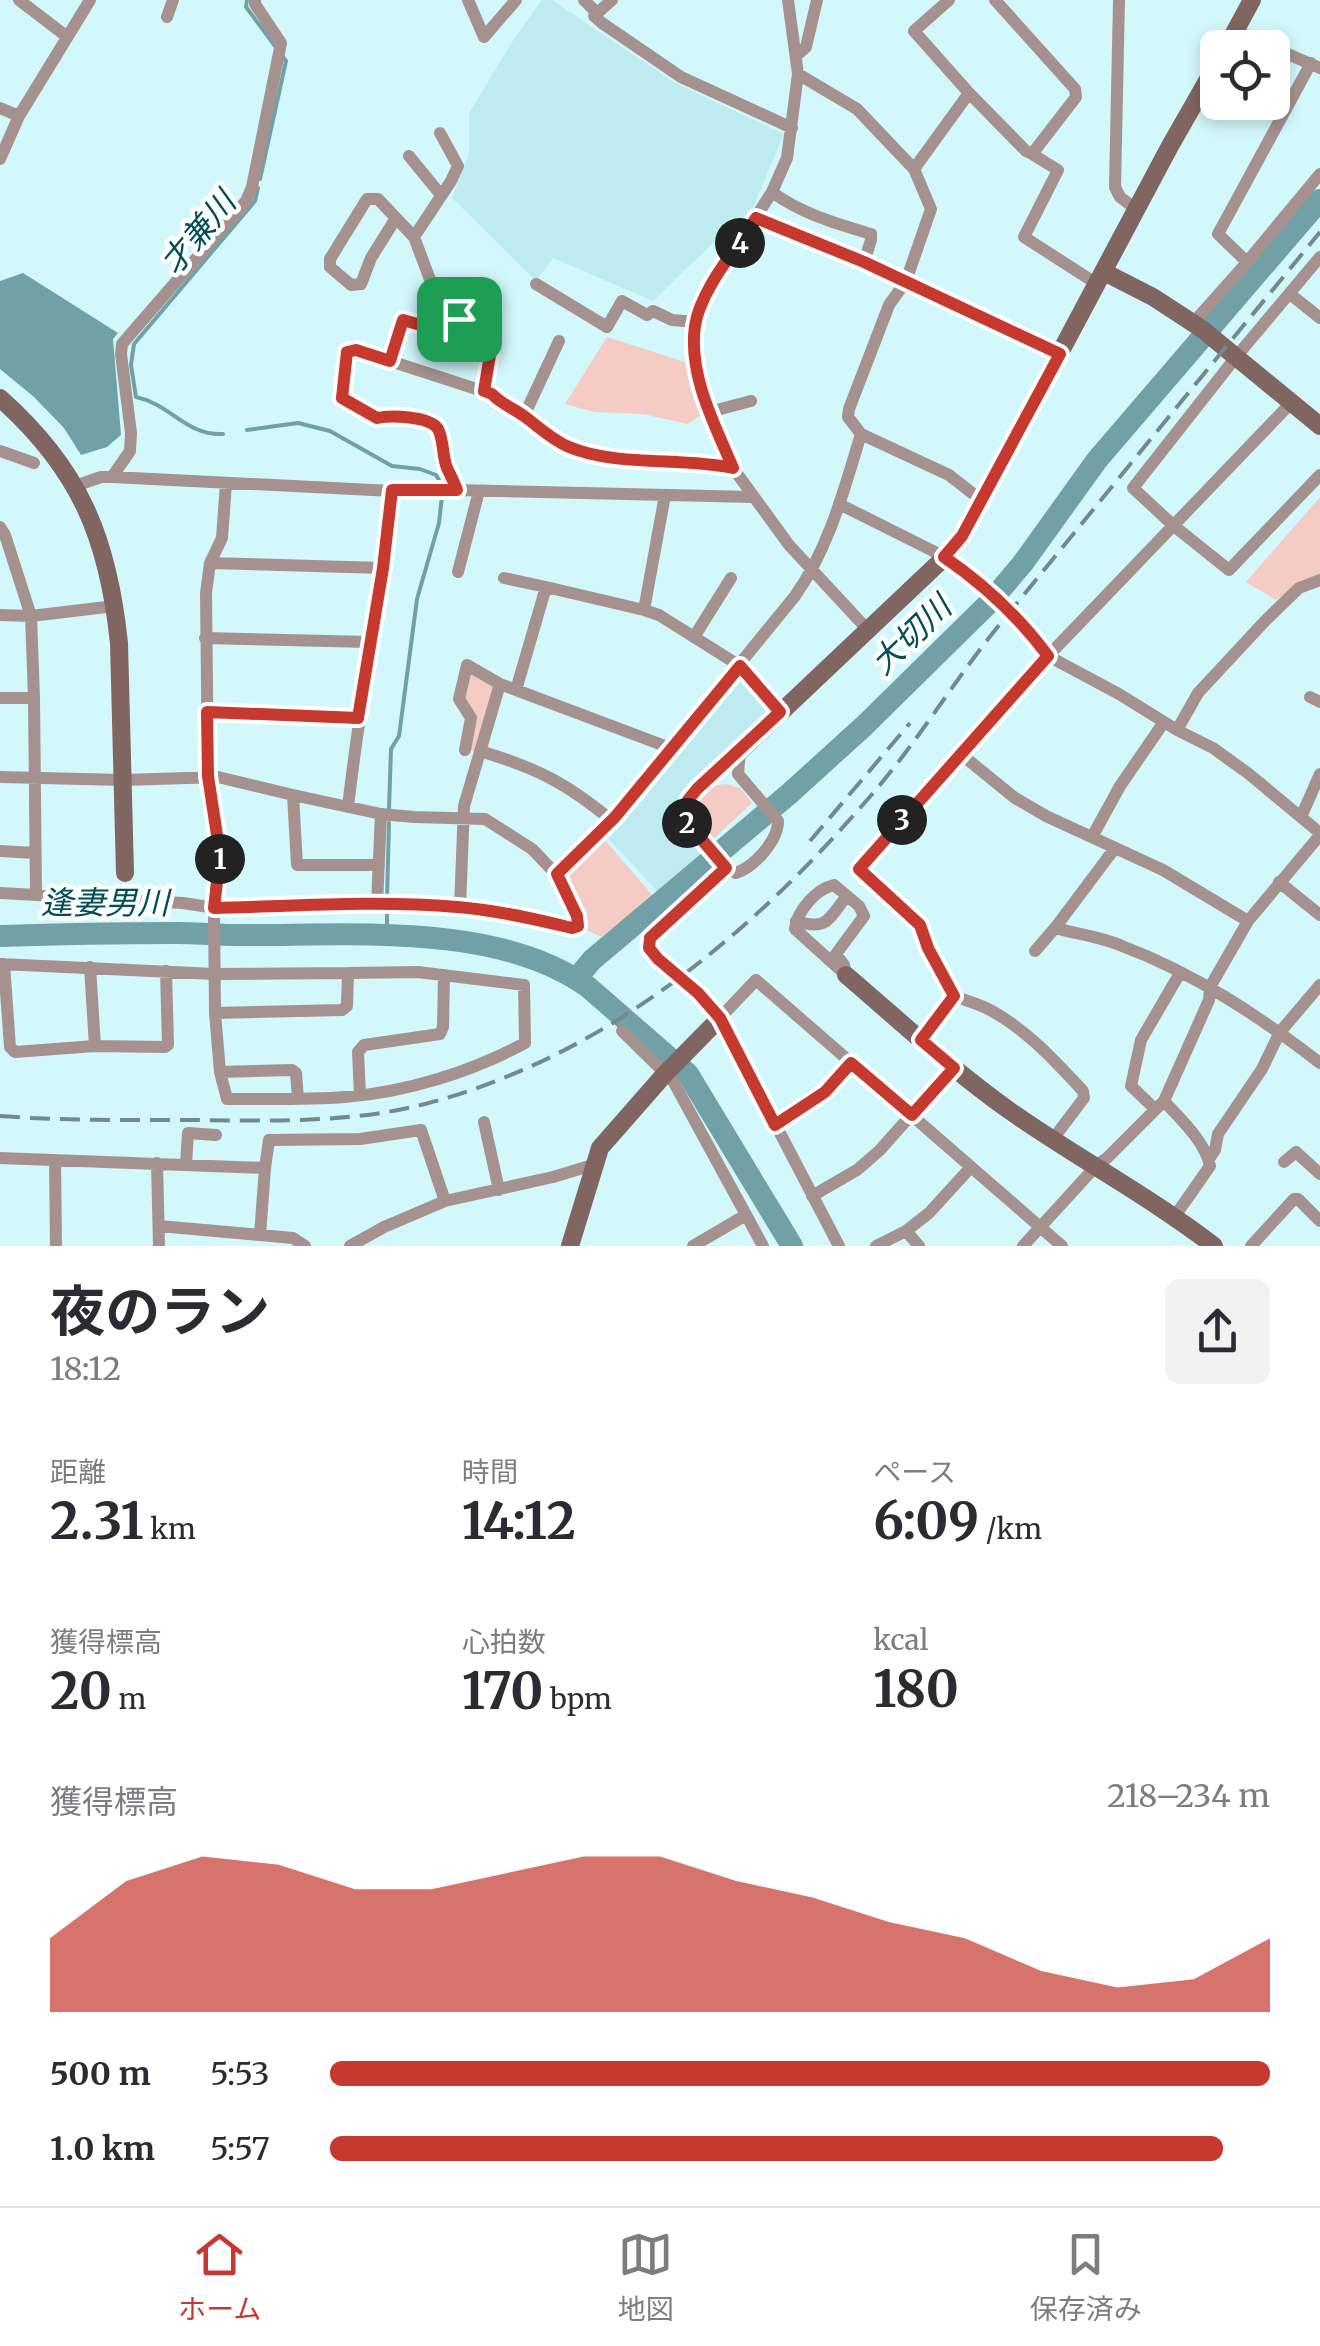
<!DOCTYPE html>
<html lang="ja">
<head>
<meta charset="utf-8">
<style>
	body { margin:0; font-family:Merriweather,"Noto Sans JP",serif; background:#f2f2f3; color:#2b2b33; height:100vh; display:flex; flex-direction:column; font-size:38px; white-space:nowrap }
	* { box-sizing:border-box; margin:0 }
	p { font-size:32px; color:#7c7c81 }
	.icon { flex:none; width:55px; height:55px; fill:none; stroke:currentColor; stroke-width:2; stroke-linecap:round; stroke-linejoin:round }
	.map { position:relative; height:1246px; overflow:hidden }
	.drawer { display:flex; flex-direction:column; background:#fff; flex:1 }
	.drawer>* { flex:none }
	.controls { position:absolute; left:1200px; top:30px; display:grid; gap:20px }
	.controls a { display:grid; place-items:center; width:90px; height:90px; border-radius:15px; background:#fff; box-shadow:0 5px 15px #0003; font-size:50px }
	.pin { position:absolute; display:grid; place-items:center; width:85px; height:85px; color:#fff; margin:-42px; border-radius:20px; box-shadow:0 5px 15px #0006 }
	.km { position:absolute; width:50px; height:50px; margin:-25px; border-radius:50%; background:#222; color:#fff; font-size:28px; line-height:50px; text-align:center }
	.round { display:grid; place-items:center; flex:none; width:105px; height:105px; border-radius:15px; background:#f2f2f3 }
	.head { display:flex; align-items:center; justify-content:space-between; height:170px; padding:0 50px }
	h1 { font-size:55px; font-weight:700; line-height:75px }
	.figures { display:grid; grid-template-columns:repeat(3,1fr); gap:15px; height:170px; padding:10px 50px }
	.figures div { display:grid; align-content:center }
	.figures b { font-size:50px; font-weight:700 }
	.figures small { font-size:28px; font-weight:400 }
	.figures p { font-size:28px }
	.chart { height:280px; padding:20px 50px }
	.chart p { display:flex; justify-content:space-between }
	.chart svg { width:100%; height:180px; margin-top:10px; fill:#c6392e; opacity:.7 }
	ul { padding:0 50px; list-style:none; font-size:32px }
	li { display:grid; grid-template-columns:160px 120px 1fr; align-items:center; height:75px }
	li i { height:25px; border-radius:12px; background:#c6392e }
	.tab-bar { display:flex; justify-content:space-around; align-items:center; height:140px; border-top:2px solid #e1e1e2; background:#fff; font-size:28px; color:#7c7c81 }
	.tab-bar a { display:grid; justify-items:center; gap:5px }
	.tab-bar .selected { color:#c6392e }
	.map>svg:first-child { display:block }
</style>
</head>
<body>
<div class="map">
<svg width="1320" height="1246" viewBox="0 0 1320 1246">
	<rect width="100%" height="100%" fill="#d3f8fc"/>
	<!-- built -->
	<path fill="#beebf0" d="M542 0H552L675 83 784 134 749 217 713 243 653 301 553 258 536 281 452 198 469 153V113L514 39Z
		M737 670 777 712 669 812 705 854 658 892 605 835Z"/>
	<!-- green -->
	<path fill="#f4cbc5" d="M607 337 688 363 705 412 688 424 643 414 594 412 565 404Z
		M1320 497V575L1305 581 1276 600 1246 582Z
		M469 669 497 685 476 752 468 750 474 719 461 699Z
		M726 784 740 788 752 803 712 840C698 828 686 799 709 787 710 786 725 784 726 784Z
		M603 838 655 898 601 937 585 929 584 916 562 875Z"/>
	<!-- water -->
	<path fill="#71a1a7" d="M23 273 118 333 113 339 121 435 107 447 81 455 64 428 34 397 0 369V281Z"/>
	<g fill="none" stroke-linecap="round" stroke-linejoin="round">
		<!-- stream -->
		<path stroke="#71a1a7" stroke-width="4" d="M247 0 246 7 275 46
			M260 179 286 61 283 57
			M247 430 298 423 330 431 392 466 420 469 436 475 443 487
			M223 434C186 436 171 404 136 397L131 365 134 344 255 201 258 188
			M389 809 391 749 399 736 417 599 439 523 442 496
			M387 898 389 823
			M381 936 387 926V912"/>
		<!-- river -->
		<path stroke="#71a1a7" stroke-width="22" d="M0 936C58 934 118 933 176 933 197 933 217 935 237 935 346 936 496 921 588 987L688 1074 792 1246
			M576 979 592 960 789 794 864 726 990 602 1023 563 1097 460 1320 200"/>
		<!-- street -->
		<path stroke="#a5928e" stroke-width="12" d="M19 0 66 36
			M468 0 484 37 516 0
			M584 0 597 13
			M612 0 594 16 602 23 681 77 792 128
			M788 0 798 74 787 158 772 192 708 292 695 324 694 354 709 412 733 468 789 545 867 629
			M949 0 914 31 969 93
			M1119 0 1115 187 1120 197 1137 210
			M167 17 173 0
			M1235 31 1320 68
			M796 56 806 47 817 0
			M798 74 857 109 914 169 969 93 1026 151 1032 154 1076 97 1075 89 995 0
			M0 108 19 116
			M1032 154 1058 170 1024 237 1097 284
			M409 156 441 195
			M0 159 19 116 90 0
			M772 192C802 214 835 223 871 234V240L864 262
			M396 218 371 258 361 284 351 285 330 267V259L367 199H378L414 237 437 298 445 303 490 355 484 391
			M757 218 906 281 1060 353
			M414 237 451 181 458 166 440 133
			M1320 257 1236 357 1133 488 1174 526 1229 570 1320 475
			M1247 262 1218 234 1311 63
			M536 284 607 327 622 301 647 315 653 311 672 320 696 322
			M1290 294 1320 318
			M1193 323 1242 268 1320 174
			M390 361 403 320 445 332 449 331 459 319
			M709 412 751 401
			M524 416 559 341
			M861 434 949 475 981 500
			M0 451 34 463
			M112 477 130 451 131 433 121 354 122 344 246 201 252 187 281 43 255 4V0
			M75 486 101 477H112L392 491 457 490 753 497
			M457 490C454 482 450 476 447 468 442 456 444 440 438 429 430 416 390 415 377 417L343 398 347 352 356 350 492 394 534 426 571 448 594 454 641 460 706 462 733 468
			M665 495 644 610 659 615 740 666 781 712
			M839 504 945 557
			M0 527 5 535 31 616 34 698 36 894
			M210 563 383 568
			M458 572 479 491
			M504 578 546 587
			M0 615 31 616 115 606
			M694 637 731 578
			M205 638 370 642
			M1048 656 1119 694 1177 730 1213 748 1249 774 1320 833
			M516 690 546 587 644 610
			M1310 697 1320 702
			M0 698H34
			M207 712 358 718
			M1177 730 1198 693 1265 621 1299 588 1320 580
			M465 750 471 718 459 699 467 665 500 684 673 749
			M480 751C536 768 565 782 611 820
			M740 751 738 774 778 821C778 841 754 867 736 873L726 867 685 821C685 789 717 771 740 751Z
			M962 755 1015 798 1046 816 1163 870 1248 921
			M0 777 124 780 218 777 293 795 381 814 414 817 485 819 532 849 557 875 577 916 578 926 572 928 535 919 460 907 377 904 215 908 183 903 0 893
			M293 795 297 865H379
			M348 807C360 701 380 597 392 491
			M1301 817 1320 774
			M1092 837 1120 786 1164 722
			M0 851 35 853
			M726 867 650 937 649 948 658 959 698 993 720 1018 839 1246
			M557 875 615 817 795 596C829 548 844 490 861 434L848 417 849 409 889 305 906 281 931 209 914 169
			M1279 882 1320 915
			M834 885 859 906 864 916 836 954 844 965 846 975 795 929C797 911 816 889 834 885Z
			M377 904 381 814
			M460 907 464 806 500 684
			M796 921C828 931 828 919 847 896
			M1055 928 1115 848
			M1035 951 1055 928C1077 934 1101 937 1122 946 1194 973 1259 1016 1320 1063
			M0 964 215 974 348 973 347 1006 342 1010 215 1013 214 913 220 855 208 776 206 593 210 563 222 538 226 483
			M4 964 10 1047 15 1052 95 1046 165 1047 168 1045 166 971
			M90 967 95 1046
			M215 1013 220 1072 227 1099C266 1099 306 1100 345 1097 407 1092 471 1072 525 1043L524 985 418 972 348 973
			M720 1018 756 980 1062 1246
			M622 1031 673 1081 763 1246
			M921 1040 954 996
			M220 1072 292 1070 296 1073 298 1099
			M360 1095 358 1052 364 1045 440 1034 443 1027 444 975
			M1164 1101C1180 1119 1205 1141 1210 1166L1175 1216
			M1155 1109 1131 1086 1141 1040 1180 973
			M484 1122 499 1190
			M775 1125 825 1093 851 1063
			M1053 1139 1084 1098 1083 1091C1055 1061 1028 1031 992 1011 980 1004 967 1001 954 996L928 948 920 925 859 869 1048 656 1291 403
			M0 1158 265 1168 269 1140 360 1139 421 1130 445 1201
			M1209 1159 1215 1150 1218 1134 1262 1069 1280 1032 1320 985
			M55 1160 56 1246
			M1284 1162 1296 1152 1320 1174
			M157 1163 159 1246
			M186 1165 188 1133 216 1135
			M812 1196 857 1170 879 1151 953 1068
			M159 1226 260 1235 265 1168
			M906 1231 919 1246
			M260 1235 293 1238 305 1246
			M350 1246 384 1227 445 1201 553 1177 596 1164
			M693 1246 746 1215
			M876 1246 906 1231 929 1213 971 1167
			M1023 1246 1097 1165 1107 1158 1164 1101 1209 1000 1210 987 1248 921 1320 835
			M1251 1246 1294 1199H1298L1320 1221"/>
		<!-- secondary -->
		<path stroke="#806561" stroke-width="18" d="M1226 48 1252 0
			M1104 272 1153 297 1202 329 1320 426
			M0 398C80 469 108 538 119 643L125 873
			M945 557C985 585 1019 617 1048 656
			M740 751 945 557 963 535 1170 146 1218 62
			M846 975C900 1021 952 1070 1010 1111 1077 1158 1149 1196 1214 1246
			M570 1246 600 1148 664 1075 720 1018"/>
		<!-- rail -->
		<path stroke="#728a8d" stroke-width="4" stroke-dasharray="20 10" stroke-linecap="butt" d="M810 841 910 723
			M0 1116C65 1121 131 1120 196 1120 272 1121 352 1123 425 1104 609 1056 759 928 879 786 921 736 955 680 996 629 1104 496 1212 364 1320 232"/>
	</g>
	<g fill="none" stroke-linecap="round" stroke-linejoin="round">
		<defs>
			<path id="route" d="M756 218 864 262 1060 354 962 536 944 557C985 585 1019 617 1048 656L859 869 920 925 928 948 954 996 921 1040 954 1068 912 1115 851 1063 825 1092 775 1125 720 1018 698 993 658 959 649 948 650 938 726 868 686 821 688 800 697 789 780 712 740 666 615 817 557 874 577 916 578 926 572 928C535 919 496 910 457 907 376 900 295 906 214 908L220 855 208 776 207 712 358 718 383 568 392 490H457C454 482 451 476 447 468 442 456 444 440 438 429 430 416 390 415 377 418L342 398 347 352 356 350 390 361 403 320 445 332 459 319 490 355 484 391 492 394C501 404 513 408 524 416 539 427 552 440 569 447 617 467 682 457 733 468 715 425 688 375 695 326 700 290 737 248 756 218Z"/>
		</defs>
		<!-- route casing -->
		<use href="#route" stroke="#fff" stroke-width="20"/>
		<!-- route -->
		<use href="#route" stroke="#c6392e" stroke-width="12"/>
	</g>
	<g text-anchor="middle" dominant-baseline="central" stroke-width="9" stroke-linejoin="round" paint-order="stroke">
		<!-- water labels -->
		<g font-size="32" font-style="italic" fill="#024e56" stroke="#fff">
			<text transform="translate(198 233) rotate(-50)">才兼川</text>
			<text transform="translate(911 635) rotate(-44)">大切川</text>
			<text x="105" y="903">逢妻男川</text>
		</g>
	</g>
</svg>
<div class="controls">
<a><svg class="icon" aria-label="locate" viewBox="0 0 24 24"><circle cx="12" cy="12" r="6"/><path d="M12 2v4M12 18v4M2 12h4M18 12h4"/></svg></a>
</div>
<div class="pin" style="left:459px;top:319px;background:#1e9e55"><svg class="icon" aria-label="arrive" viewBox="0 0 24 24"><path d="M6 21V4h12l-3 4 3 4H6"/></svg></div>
<b class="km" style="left:220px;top:859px">1</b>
<b class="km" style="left:687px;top:823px">2</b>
<b class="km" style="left:902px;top:820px">3</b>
<b class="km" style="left:740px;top:243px">4</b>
</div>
<section class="drawer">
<div class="head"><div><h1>夜のラン</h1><p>18:12</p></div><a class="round"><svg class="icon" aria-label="share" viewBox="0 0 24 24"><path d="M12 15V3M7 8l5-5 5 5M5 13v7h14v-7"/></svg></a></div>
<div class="figures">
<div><p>距離</p><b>2.31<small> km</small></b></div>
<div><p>時間</p><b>14:12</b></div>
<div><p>ペース</p><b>6:09<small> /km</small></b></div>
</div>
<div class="figures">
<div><p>獲得標高</p><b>20<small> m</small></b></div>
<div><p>心拍数</p><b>170<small> bpm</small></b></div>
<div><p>kcal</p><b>180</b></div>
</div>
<div class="chart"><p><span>獲得標高</span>218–234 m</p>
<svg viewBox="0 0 160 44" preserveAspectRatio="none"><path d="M0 44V26L10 12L20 6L30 8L40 14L50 14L60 10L70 6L80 6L90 12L100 16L110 22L120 26L130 34L140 38L150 36L160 26V44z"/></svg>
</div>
<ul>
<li><b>500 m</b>5:53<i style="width:100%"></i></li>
<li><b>1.0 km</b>5:57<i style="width:95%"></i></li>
</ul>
</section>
<nav class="tab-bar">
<a class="selected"><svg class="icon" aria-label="home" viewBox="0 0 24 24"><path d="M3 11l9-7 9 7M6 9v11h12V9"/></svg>ホーム</a>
<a><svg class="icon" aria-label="map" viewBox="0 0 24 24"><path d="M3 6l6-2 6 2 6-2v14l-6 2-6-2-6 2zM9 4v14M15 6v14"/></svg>地図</a>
<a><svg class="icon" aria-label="saved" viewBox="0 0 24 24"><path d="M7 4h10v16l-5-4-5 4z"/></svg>保存済み</a>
</nav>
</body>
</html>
